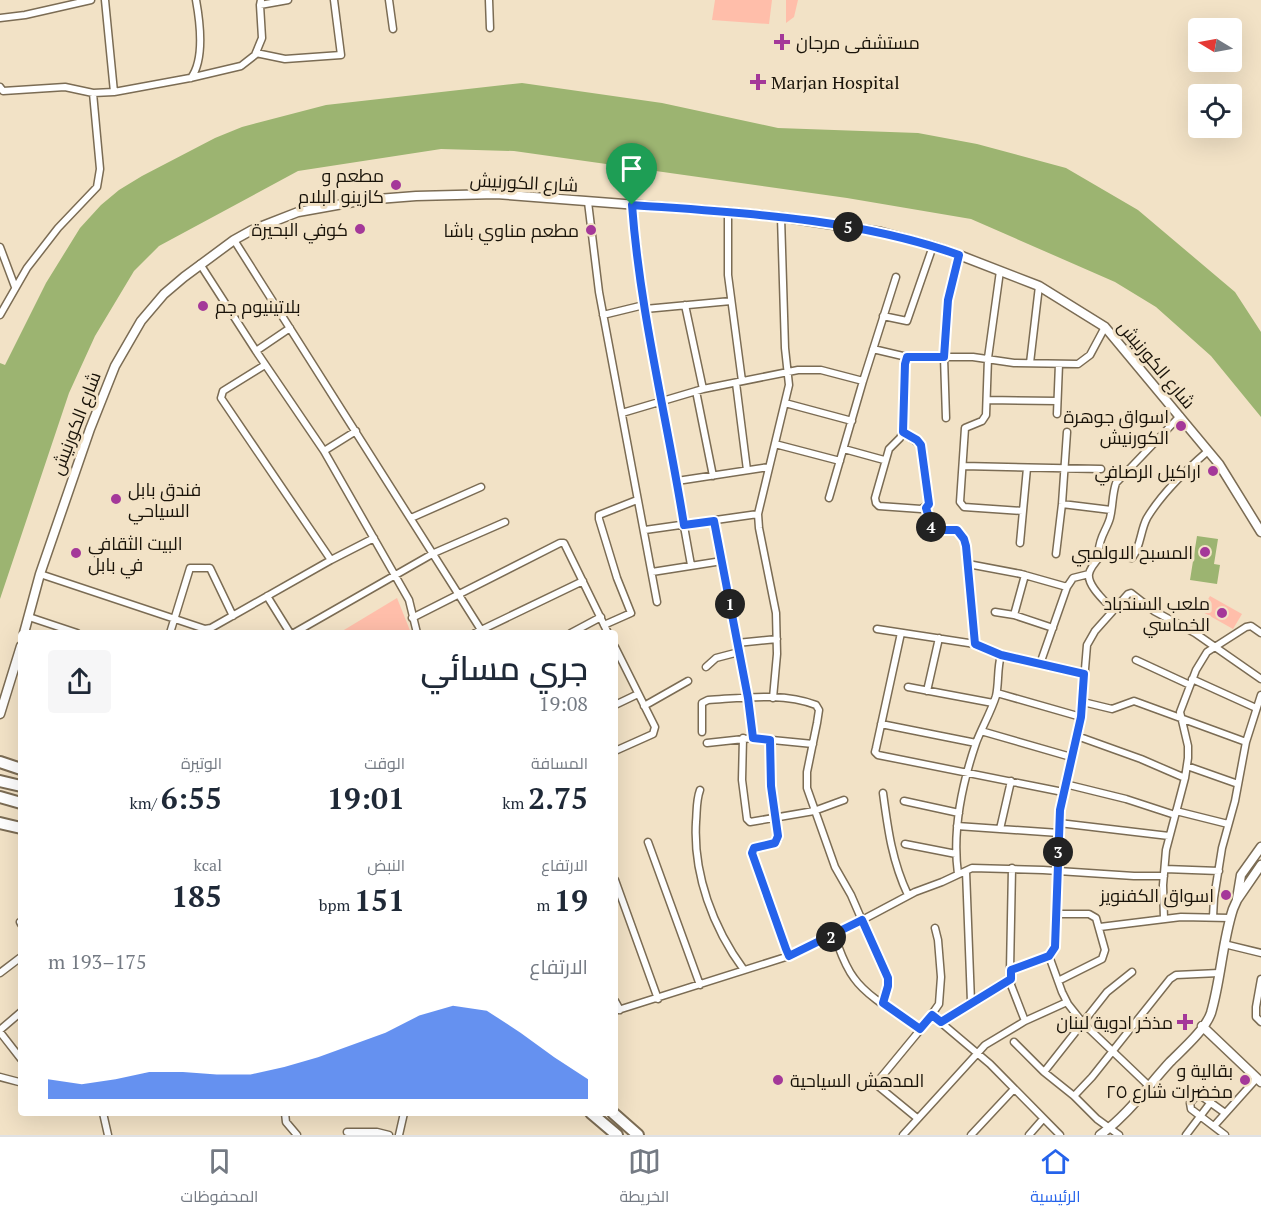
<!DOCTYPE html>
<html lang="ar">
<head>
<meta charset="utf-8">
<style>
	body { margin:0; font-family:"PT Serif",Cairo,serif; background:#f6f6f7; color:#1f2937; direction:rtl; height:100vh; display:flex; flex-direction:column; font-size:22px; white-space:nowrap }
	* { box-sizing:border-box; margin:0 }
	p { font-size:20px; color:#747a83 }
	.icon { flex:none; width:33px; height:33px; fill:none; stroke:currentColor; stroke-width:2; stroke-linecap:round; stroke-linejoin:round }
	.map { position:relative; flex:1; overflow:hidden; direction:ltr }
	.details { position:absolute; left:18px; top:630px; width:600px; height:486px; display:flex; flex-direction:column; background:#fff; border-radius:6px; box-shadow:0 6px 24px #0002; direction:rtl }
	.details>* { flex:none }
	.needle { width:39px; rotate:280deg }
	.fabs { position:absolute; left:1188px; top:18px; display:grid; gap:12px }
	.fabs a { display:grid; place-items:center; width:54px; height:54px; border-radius:6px; background:#fff; box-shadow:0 6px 24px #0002; font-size:30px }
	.pin { position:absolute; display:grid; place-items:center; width:51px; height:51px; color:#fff; margin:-62px -26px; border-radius:50% 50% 50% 0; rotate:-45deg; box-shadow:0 0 6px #0007 }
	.pin .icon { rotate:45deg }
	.km { position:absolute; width:30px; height:30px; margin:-15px; border-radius:50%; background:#222; color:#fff; font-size:16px; line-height:30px; text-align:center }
	.round { display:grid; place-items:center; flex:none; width:63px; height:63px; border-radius:6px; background:#f6f6f7 }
	.head { display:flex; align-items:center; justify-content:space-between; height:102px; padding:0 30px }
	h1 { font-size:33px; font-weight:600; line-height:45px }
	.figures { display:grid; grid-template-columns:repeat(3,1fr); gap:9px; height:102px; padding:6px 30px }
	.figures div { display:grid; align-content:center }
	.figures b { font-size:30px; font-weight:600 }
	.figures small { font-size:16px; font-weight:400 }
	.figures p { font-size:16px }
	.chart { height:168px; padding:12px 30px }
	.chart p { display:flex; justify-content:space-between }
	.chart svg { width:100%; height:108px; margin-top:6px; fill:#2563eb; opacity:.7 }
	.dock { display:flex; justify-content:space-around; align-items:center; height:84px; border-top:2px solid #e0e1e3; background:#fff; font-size:16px; color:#747a83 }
	.dock a { display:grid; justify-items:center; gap:3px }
	.dock .current { color:#2563eb }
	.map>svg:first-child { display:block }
</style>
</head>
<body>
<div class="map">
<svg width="1261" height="1135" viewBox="0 0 1261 1135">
	<rect width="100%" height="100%" fill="#f2e2c6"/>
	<!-- green -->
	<path fill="#ffbeaa" d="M715 0H772L769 24 712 20Z
		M786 0H798L794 17 786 23Z
		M1210 596 1242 614 1233 629 1201 611Z
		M397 598 411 633H339Z"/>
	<!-- water -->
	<path fill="#9cb471" d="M522 83 662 103 778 128 918 133 977 144 1066 168 1138 210 1235 292 1261 332V417L1211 356 1156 307 1115 282 971 219 847 198 514 151 441 149 298 171 159 246 134 271 95 336 69 393 0 599V363L5 365 46 283 80 228 101 205 119 190 142 176 215 138 242 127 326 105Z
		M1197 536 1218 539 1214 564 1220 565 1217 584 1190 580Z"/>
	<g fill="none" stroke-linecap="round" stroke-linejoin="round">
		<defs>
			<path id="minor" d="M105 0 114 92
				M261 0 260 5 288 0
				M389 0 393 29
				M489 0 490 28
				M0 18 25 15 91 0
				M256 53 285 59 341 55 334 0
				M191 78C205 59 200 22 196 0
				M0 87 3 91 65 87 93 93 114 92 190 78 241 66 255 55 262 38 260 5
				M588 202 599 292 657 602
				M632 205 644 305 691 565
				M728 212V275L742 381
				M234 240 483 633
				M0 247 15 287
				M200 264 256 351 324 451 409 600 417 633
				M1000 271 988 358 986 415 982 421 965 428 960 502 964 507 1023 511
				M685 305 703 389
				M645 309 731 301
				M0 315 27 268 58 228 97 187 100 169 93 93
				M603 315 644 305
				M883 316 907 321 933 246
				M873 349 907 357
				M256 351 290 328
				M1030 363 1039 286
				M265 365 223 391 221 398 331 560
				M736 383 747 470
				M696 391 713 476
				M987 400 1057 401
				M785 403 852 421
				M622 413 703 389 798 370H821L863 381
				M1057 414 1059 364
				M1180 416 1116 483C1112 495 1113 506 1110 518 1107 529 1099 538 1099 550L1103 553 1132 558C1141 547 1140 531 1147 518 1162 493 1186 470 1208 451
				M946 418 944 357 948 300 959 255
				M903 432 921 445 929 504 921 509 879 506 876 503 875 498 889 449 900 438 903 432 905 364 907 357H973L1014 363 1078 364 1090 355 1105 327
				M775 444 840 461
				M844 449 884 460
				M324 451 356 431
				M963 466 1101 469
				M677 481 769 467
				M829 498 863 381 896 277
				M1062 504 1111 510
				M926 508 933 529 957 530 964 539 966 547 975 644 1001 655 1084 674
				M411 518 481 487
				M714 521 748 698 753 738
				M645 530 758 514
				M1020 543 1027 468
				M1103 553C1098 559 1090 567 1089 574 1087 586 1106 602 1113 610
				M1056 554 1062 504 1067 432
				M968 564 1021 574 1067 587
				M652 572 722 561
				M40 574 205 629 211 628 331 560 374 538
				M267 596 290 633
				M995 612 1014 615 1053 628
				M1014 615 1025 575
				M29 617 77 633
				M412 618 560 543H564L608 633
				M604 625 631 613 617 578 599 519V515L637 500
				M877 629 975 644
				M170 633 190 568H210L233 616
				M294 633 434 553 505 522
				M475 633 583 581
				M571 633 601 617
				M901 633 876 748 875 752 878 755 1063 792
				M737 643 777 639
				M615 647 655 727 653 734 615 751
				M1136 660 1190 685
				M1040 664 1067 587 1073 578 1089 574
				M706 667 716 658 739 652
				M1192 679 1256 708
				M908 687 993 703
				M927 691 939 638
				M997 693 1081 717
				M773 698 777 654 776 613 759 528 758 514 789 385 785 348 781 217
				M1083 702 1112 709 1134 701 1246 742
				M615 705 638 694
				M644 706 688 681
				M881 724 976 743
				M981 731 1071 757
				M702 732V703L708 700C742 698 783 692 816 705L819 710 817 723 807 772V788L835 867 851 895 887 978 888 986 883 1003
				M1077 736 1141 759 1185 778
				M743 738 742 780 747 819 750 822 814 811 844 800
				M770 740 771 786 778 839 775 842 754 848 752 853 789 956
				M707 743 753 738 813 744
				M1187 766 1238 784
				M1065 784 1126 799 1175 815
				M700 790C696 801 697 811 696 822 693 874 713 928 744 970
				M883 793C888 830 892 861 908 895
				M904 801 959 813
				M1176 811 1228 824
				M1059 823 1169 836
				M957 826 1059 833
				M1000 829 1011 781
				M648 842 700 985
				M905 844 956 854
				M1012 868 1010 970 1049 956 1055 947 1060 810 1081 717 1087 645 1095 631 1128 594 1131 593 1154 611 1195 633 1261 679
				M1165 869 1219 871
				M966 871 971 1002
				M958 874C952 830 962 784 976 743 982 727 991 712 996 696 999 683 997 669 1001 655
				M615 880 658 999
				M1056 914H1089L1096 918 1105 950 1102 959 1058 981
				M1213 917 1214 898 1222 848 1235 801 1246 742 1261 695
				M1164 919 1163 885 1166 850 1185 778 1188 758V746L1180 712 1196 670 1207 652 1246 627 1251 626 1261 633
				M20 922 21 924
				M1100 927 1181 917 1230 918
				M834 935C840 950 844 965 854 978 868 998 900 1015 920 1029
				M1224 944 1261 953
				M1049 956 1062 992 1068 1004 1083 1023 1150 1087
				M0 973 21 957
				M1011 976V985L1025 1021
				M1261 979 1256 1007V1017L1261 1022
				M615 1001 620 1010
				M615 1011 789 956 834 935 915 892 942 882 972 868 1043 870 1134 876H1164
				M932 1015 990 1064 1060 1135
				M941 1022 1011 979
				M0 1030 21 1012
				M0 1032 21 1059
				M1014 1042 1044 1072 1107 992 1132 972
				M1044 1072 1074 1096 1097 1119 1119 1135
				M0 1077 19 1082
				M1074 1096 1092 1077 1170 979 1176 975 1219 973
				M103 1113 108 1135
				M285 1113 286 1122 297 1135
				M1225 1113 1200 1095H1197L1190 1103 1191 1109 1225 1135
				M917 1118 878 1086V1081L925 1024 939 1004 941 977 938 940 935 928
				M1214 1126 1257 1078
				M347 1132H377L389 1135
				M399 1135 404 1113
				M903 1135 985 1045 1025 1021 1067 1002
				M971 1135 1014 1089
				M1029 1135 1043 1119
				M1186 1135 1211 1102"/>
			<path id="tertiary" d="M24 633 40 574 90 429 115 366 141 321 164 294 184 277 234 240 252 230 298 212 365 200 416 196 496 194 728 212 781 217 881 232 933 246 959 255 1039 286 1105 327 1219 464 1261 532
				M0 714 21 646
				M1237 899 1241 875 1261 847
				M1202 1026 1261 1082
				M1100 1135C1128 1115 1147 1087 1170 1062 1183 1049 1205 1030 1211 1013 1221 979 1222 943 1233 909L1237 900 1261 865"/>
			<path id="trunk" d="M0 762 21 769
				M0 781 21 786
				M0 797 21 803
				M0 823 21 828
				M591 1113 617 1135
				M613 1113 638 1135"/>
		</defs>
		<!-- minor casing -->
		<use href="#minor" stroke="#7b6c54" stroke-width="9"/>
		<!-- tertiary casing -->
		<use href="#tertiary" stroke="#7b6c54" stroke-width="11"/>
		<!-- trunk casing -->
		<use href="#trunk" stroke="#7b6c54" stroke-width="14"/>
		<!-- minor -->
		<use href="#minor" stroke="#fff" stroke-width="6"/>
		<!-- tertiary -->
		<use href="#tertiary" stroke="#fff" stroke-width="8"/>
		<!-- trunk -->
		<use href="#trunk" stroke="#fff" stroke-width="10"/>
	</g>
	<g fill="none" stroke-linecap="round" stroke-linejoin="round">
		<defs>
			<path id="route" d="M632 205C742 213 855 218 959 255L948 300 944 357H907L905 364 903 432 917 440 921 445 929 504 926 508 933 530H957L964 539 966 546 975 644 1001 655 1084 674 1081 717 1060 810 1055 947 1049 956 1011 970V979L941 1022 932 1015 920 1029 883 1003 888 986V978L862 920 789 956 786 949 752 853 754 848 775 843 778 836 771 786 770 740 753 738 748 698 714 521 684 525C667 418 640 313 632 205Z"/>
		</defs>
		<!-- route casing -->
		<use href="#route" stroke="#fff" stroke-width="12"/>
		<!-- route -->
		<use href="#route" stroke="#2563eb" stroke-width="8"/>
	</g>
	<!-- markers -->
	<g fill="#a43899" stroke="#f2e2c6" stroke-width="2">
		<path d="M779 33h6v6h6v6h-6v6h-6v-6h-6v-6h6z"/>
		<path d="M755 73h6v6h6v6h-6v6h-6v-6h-6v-6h6z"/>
		<circle cx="396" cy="185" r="6"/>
		<circle cx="360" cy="229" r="6"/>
		<circle cx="591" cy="230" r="6"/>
		<circle cx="203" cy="306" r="6"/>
		<circle cx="1181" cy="426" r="6"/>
		<circle cx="1213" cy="471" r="6"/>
		<circle cx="116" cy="499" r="6"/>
		<circle cx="1205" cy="552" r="6"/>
		<circle cx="76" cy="553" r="6"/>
		<circle cx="1222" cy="613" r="6"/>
		<circle cx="1226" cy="895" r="6"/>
		<path d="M1182 1013h6v6h6v6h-6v6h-6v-6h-6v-6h6z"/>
		<circle cx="778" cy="1080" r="6"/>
		<circle cx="1245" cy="1080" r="6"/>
	</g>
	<g text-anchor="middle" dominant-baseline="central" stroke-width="6" stroke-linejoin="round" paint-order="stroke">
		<!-- poi labels -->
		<g font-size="18" fill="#191309" stroke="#f2e2c6" text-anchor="end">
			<text x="796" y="42" text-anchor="start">مستشفى مرجان</text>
			<text x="771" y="82" text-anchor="start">Marjan Hospital</text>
			<text x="384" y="175">مطعم و<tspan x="384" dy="21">كازينو البلام</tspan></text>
			<text x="348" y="229">كوفي البحيرة</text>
			<text x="579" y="230">مطعم مناوي باشا</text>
			<text x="215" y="306" text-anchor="start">بلاتينيوم جم</text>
			<text x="1169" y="416">اسواق جوهرة<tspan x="1169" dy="21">الكورنيش</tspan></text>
			<text x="1201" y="471">اراكيل الرصافي</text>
			<text x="128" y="489" text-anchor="start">فندق بابل<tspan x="128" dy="21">السياحي</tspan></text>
			<text x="88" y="543" text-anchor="start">البيت الثقافي<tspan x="88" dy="21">في بابل</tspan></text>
			<text x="1193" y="552">المسبح الاولمبي</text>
			<text x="1210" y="603">ملعب السندباد<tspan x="1210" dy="21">الخماسي</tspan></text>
			<text x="1214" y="895">اسواق الكفنويز</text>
			<text x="1173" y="1022">مذخر ادوية لبنان</text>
			<text x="1233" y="1070">بقالية و<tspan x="1233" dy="21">مخضرات شارع ٢٥</tspan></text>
			<text x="790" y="1080" text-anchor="start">المدهش السياحية</text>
		</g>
		<!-- street labels -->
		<g font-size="18" fill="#191309" stroke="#f2e2c6">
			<text transform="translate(524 182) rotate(3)">شارع الكورنيش</text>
			<text transform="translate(1157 364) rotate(50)">شارع الكورنيش</text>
			<text transform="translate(75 423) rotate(-69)">شارع الكورنيش</text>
		</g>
	</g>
</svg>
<div class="fabs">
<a><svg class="needle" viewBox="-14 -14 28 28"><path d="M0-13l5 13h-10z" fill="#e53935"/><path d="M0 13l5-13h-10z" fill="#747a83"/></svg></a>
<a><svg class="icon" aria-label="locate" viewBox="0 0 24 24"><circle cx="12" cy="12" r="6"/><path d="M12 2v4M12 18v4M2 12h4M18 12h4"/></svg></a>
</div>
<div class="pin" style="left:632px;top:205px;background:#1e9e55"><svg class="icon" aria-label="arrive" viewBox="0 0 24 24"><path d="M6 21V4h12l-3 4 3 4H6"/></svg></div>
<b class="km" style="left:730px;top:604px">1</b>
<b class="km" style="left:831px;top:937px">2</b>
<b class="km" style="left:1058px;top:852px">3</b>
<b class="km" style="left:931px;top:527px">4</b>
<b class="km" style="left:848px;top:227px">5</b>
<section class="details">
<div class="head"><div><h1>جري مسائي</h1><p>19:08</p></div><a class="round"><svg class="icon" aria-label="share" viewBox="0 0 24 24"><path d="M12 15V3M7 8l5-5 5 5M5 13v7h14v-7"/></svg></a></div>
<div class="figures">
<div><p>المسافة</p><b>2.75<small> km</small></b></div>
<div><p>الوقت</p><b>19:01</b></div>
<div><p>الوتيرة</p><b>6:55<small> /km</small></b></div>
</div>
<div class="figures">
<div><p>الارتفاع</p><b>19<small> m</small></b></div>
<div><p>النبض</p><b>151<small> bpm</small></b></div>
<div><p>kcal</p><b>185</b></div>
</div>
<div class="chart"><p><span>الارتفاع</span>175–193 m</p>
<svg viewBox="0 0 160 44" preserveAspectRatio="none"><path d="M0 44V36L10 38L20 36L30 33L40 33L50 34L60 34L70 31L80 27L90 22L100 17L110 10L120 6L130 8L140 17L150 27L160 36V44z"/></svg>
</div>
</section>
</div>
<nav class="dock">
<a class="current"><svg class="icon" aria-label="home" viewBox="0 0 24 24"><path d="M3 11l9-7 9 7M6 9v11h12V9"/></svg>الرئيسية</a>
<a><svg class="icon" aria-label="map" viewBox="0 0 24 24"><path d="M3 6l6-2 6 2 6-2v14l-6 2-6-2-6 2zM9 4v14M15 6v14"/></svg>الخريطة</a>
<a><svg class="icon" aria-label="saved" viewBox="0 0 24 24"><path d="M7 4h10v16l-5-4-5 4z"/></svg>المحفوظات</a>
</nav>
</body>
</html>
